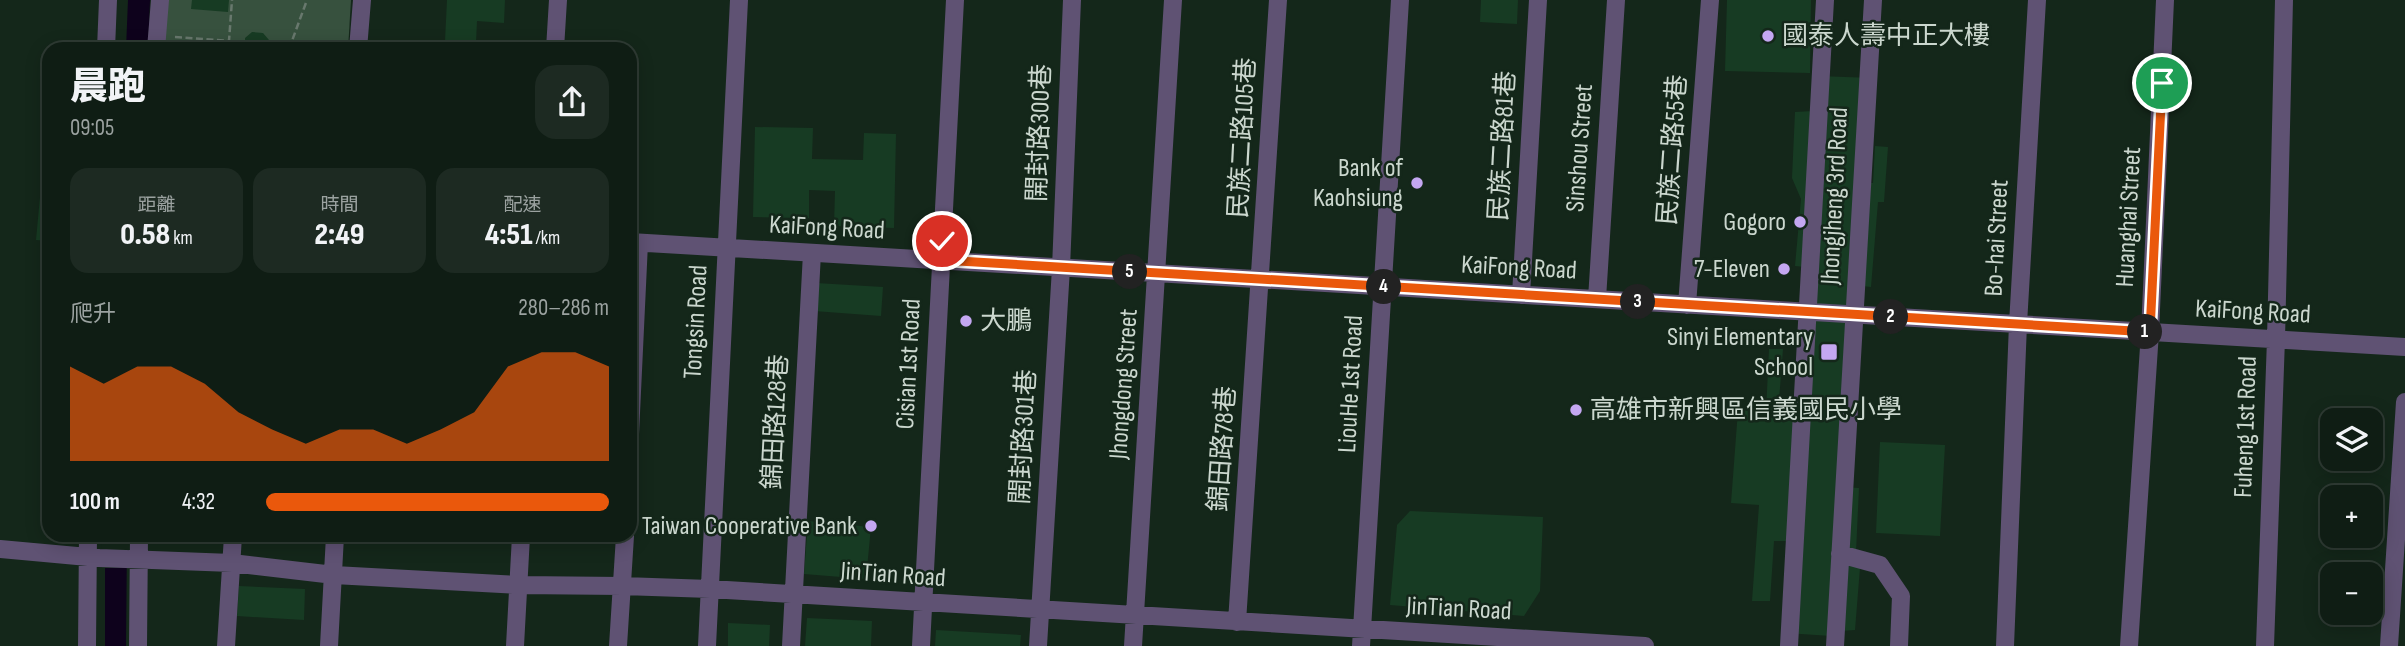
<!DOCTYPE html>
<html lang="zh-TW">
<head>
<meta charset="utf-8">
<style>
	body { margin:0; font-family:"Sofia Sans Condensed","Noto Sans TC",sans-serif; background:#1d2a22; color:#f1f3f6; height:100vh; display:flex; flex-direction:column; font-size:26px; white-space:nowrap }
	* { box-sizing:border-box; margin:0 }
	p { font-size:23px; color:#9ba2a0 }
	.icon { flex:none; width:38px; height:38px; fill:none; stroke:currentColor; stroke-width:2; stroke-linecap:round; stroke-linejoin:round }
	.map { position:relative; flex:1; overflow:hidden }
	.panel { position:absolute; left:42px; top:42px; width:595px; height:500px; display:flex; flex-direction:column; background:#0f1d14; border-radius:21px; box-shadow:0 4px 18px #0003,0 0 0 2px #2f3b34 }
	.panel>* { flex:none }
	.controls { position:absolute; left:2320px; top:408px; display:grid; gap:14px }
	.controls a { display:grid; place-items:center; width:63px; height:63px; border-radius:14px; background:#0f1d14; box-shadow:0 4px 18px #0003,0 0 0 2px #2f3b34; font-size:35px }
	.pin { position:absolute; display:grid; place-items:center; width:60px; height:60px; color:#fff; margin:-30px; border:4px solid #fff; border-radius:50%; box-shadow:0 2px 7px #0007 }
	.km { position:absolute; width:35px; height:35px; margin:-18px; border-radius:50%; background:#222; color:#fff; font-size:19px; line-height:35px; text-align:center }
	.round { display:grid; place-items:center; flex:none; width:74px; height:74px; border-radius:21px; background:#1d2a22 }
	.headline { display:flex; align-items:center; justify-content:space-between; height:119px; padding:0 28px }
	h1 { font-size:38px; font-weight:800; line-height:52px }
	.stats { display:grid; grid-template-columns:repeat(3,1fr); gap:10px; height:119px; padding:7px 28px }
	.stats div { display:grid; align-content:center; border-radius:18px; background:#1d2a22; text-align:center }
	.stats b { font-size:30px; font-weight:800 }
	.stats small { font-size:19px; font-weight:400 }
	.stats p { font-size:19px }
	.chart { height:196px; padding:14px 28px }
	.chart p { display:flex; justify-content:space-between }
	.chart svg { width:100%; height:126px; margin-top:7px; fill:#ea580c; opacity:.7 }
	ul { padding:0 28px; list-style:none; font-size:23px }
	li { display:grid; grid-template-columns:112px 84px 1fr; align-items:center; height:52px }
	li i { height:18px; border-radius:9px; background:#ea580c }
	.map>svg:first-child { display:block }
</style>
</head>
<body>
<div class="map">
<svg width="2405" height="646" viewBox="0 0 2405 646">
	<rect width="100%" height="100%" fill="#14271a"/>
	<!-- green -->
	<path fill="#37513e" d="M167 0H351L348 49H163Z"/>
	<!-- water -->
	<path fill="#0e021c" d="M128 0H150L148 49H126Z
		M105 536H127L126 646H105Z"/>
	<!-- pier -->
	<path fill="#14271a" d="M102 539 130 540 129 568H101Z"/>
	<!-- building -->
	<path fill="#173b23" d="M192 0H229L228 12 191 9Z
		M447 0H505L504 23 477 21 476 43 445 41Z
		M1481 0H1518L1517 24 1480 22Z
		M1727 0H1811L1810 73 1725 71Z
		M252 32 263 33 269 40V49H245V38Z
		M1818 76 1873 78 1860 182 1873 183 1875 146 1888 147 1884 202H1878L1871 287 1853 285 1841 487 1859 488 1856 552 1860 568 1855 630 1840 631 1831 636 1786 633 1791 541H1774L1770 601H1752L1759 505 1731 503 1738 410 1766 412 1769 349H1783L1778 413 1808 414 1816 268 1795 266 1801 199 1792 178 1795 112 1813 111Z
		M755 127 813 128 812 159 863 160 864 133 896 134 894 228 834 226 835 191 809 190V218L753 217Z
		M41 186 49 187V241L36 240Z
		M816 283 883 287 881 316 814 311Z
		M1880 442 1945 445 1940 536 1876 533Z
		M1410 511 1543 517 1540 591 1524 616 1390 605 1397 525Z
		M808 521 871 527 866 579 804 574Z
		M239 586 305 589 304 620 237 616Z
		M807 618 872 621 871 646H805Z
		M728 623 770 625 769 646H728Z
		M936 630 1021 635 1020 646H935Z"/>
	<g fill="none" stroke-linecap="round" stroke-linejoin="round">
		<!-- path -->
		<path stroke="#68786d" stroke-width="2.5" stroke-dasharray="7 3.5" stroke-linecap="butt" d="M175 37 229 41 232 0
			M229 41 244 42
			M229 41 234 49
			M269 45 289 47
			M194 49 195 39
			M289 49 307 0"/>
		<!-- minor -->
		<path stroke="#5f5273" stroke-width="18" d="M106 49 108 0
			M156 49 160 0
			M358 49 362 0
			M555 49 558 0
			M630 242 2405 347
			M1521 295 1538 0
			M1597 299 1616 0
			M1687 305 1710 0
			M630 434 639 243
			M0 549 99 558 232 563 334 575 518 585 623 586 710 589 1645 646
			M1840 554 1880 565 1901 596 1899 646
			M1237 622 1278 0
			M87 646 88 536
			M138 646 139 536
			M226 646 233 536
			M329 646 335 536
			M515 646 521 536
			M618 646 625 536
			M707 646 739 0
			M791 646 812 253
			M921 646 955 0
			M1038 646 1061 268 1072 0
			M1133 646 1173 0
			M1361 646 1400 0
			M1789 646 1825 0
			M1835 646 1873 0
			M2005 646 2018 324 2037 0
			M2129 646 2150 332 2165 0
			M2265 646 2276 339 2284 0
			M2389 646 2405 402"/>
	</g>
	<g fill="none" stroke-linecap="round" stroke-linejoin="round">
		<defs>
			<path id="route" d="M942 241 941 260 2150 332 2162 83"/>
		</defs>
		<!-- route casing -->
		<use href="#route" stroke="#fff" stroke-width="14"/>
		<!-- route -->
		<use href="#route" stroke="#ea580c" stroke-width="9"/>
	</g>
	<!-- markers -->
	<g fill="#c4a7f1" stroke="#14271a" stroke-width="2.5">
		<circle cx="1768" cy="36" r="7"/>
		<circle cx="1417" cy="183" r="7"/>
		<circle cx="1800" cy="222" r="7"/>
		<circle cx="1784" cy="269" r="7"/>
		<circle cx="966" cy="321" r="7"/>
		<rect x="1820" y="343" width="18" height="18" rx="3.5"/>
		<circle cx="1576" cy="410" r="7"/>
		<circle cx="871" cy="526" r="7"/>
	</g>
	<g text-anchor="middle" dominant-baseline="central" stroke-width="5" stroke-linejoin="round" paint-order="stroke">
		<!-- poi labels -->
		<g font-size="26" fill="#cbd7ce" stroke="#14271a" text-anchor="end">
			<text x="1782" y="36" text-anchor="start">國泰人壽中正大樓</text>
			<text x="1403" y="168">Bank of<tspan x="1403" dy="30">Kaohsiung</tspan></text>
			<text x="1786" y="222">Gogoro</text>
			<text x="1770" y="269">7-Eleven</text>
			<text x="980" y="321" text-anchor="start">大鵬</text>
			<text x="1813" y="337">Sinyi Elementary<tspan x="1813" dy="30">School</tspan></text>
			<text x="1590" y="410" text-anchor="start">高雄市新興區信義國民小學</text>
			<text x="857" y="526">Taiwan Cooperative Bank</text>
		</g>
		<!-- street labels -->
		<g font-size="26" fill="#cbd7ce" stroke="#14271a">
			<text transform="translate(1040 133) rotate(-88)">開封路300巷</text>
			<text transform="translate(1243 138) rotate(-87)">民族二路105巷</text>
			<text transform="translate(1503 146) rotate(-87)">民族二路81巷</text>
			<text transform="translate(1580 148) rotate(-86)">Sinshou Street</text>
			<text transform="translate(1673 150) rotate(-86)">民族二路55巷</text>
			<text transform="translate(1835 196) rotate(-87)">Jhongjheng 3rd Road</text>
			<text transform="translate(2129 217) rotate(-87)">Huanghai Street</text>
			<text transform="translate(827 228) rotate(3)">KaiFong Road</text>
			<text transform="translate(1997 238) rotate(-87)">Bo-hai Street</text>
			<text transform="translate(1519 268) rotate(3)">KaiFong Road</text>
			<text transform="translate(2253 312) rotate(3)">KaiFong Road</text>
			<text transform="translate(696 322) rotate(-87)">Tongsin Road</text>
			<text transform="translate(909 364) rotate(-87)">Cisian 1st Road</text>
			<text transform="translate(1124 384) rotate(-86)">Jhongdong Street</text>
			<text transform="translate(1351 384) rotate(-87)">LiouHe 1st Road</text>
			<text transform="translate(776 422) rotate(-87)">錦田路128巷</text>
			<text transform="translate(2246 427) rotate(-88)">Fuheng 1st Road</text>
			<text transform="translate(1024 437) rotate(-87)">開封路301巷</text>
			<text transform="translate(1223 449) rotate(-86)">錦田路78巷</text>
			<text transform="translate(893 575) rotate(4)">JinTian Road</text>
			<text transform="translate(1459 609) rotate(3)">JinTian Road</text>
		</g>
	</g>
</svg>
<div class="controls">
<a><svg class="icon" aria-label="layers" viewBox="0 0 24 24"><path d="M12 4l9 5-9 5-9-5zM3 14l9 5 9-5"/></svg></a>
<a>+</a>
<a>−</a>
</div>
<div class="pin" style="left:2162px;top:83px;background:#1e9e55"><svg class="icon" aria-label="arrive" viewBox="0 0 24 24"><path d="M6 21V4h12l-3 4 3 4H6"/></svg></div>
<div class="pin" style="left:942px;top:241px;background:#d93025"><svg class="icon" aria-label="check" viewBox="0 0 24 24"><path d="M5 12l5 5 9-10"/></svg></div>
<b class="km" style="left:2145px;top:332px">1</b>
<b class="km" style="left:1891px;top:317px">2</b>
<b class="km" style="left:1638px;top:302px">3</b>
<b class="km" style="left:1384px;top:287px">4</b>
<b class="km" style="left:1130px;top:272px">5</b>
<section class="panel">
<div class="headline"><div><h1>晨跑</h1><p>09:05</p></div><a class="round"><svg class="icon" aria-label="share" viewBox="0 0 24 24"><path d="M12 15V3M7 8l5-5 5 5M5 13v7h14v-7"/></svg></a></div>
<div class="stats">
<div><p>距離</p><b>0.58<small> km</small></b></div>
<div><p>時間</p><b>2:49</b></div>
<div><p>配速</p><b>4:51<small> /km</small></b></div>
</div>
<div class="chart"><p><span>爬升</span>280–286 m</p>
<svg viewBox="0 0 160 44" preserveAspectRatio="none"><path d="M0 44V11L10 17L20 11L30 11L40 17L50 27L60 33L70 38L80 33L90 33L100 38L110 33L120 27L130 11L140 6L150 6L160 11V44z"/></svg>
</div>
<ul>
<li><b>100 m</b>4:32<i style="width:100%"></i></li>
</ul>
</section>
</div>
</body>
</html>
